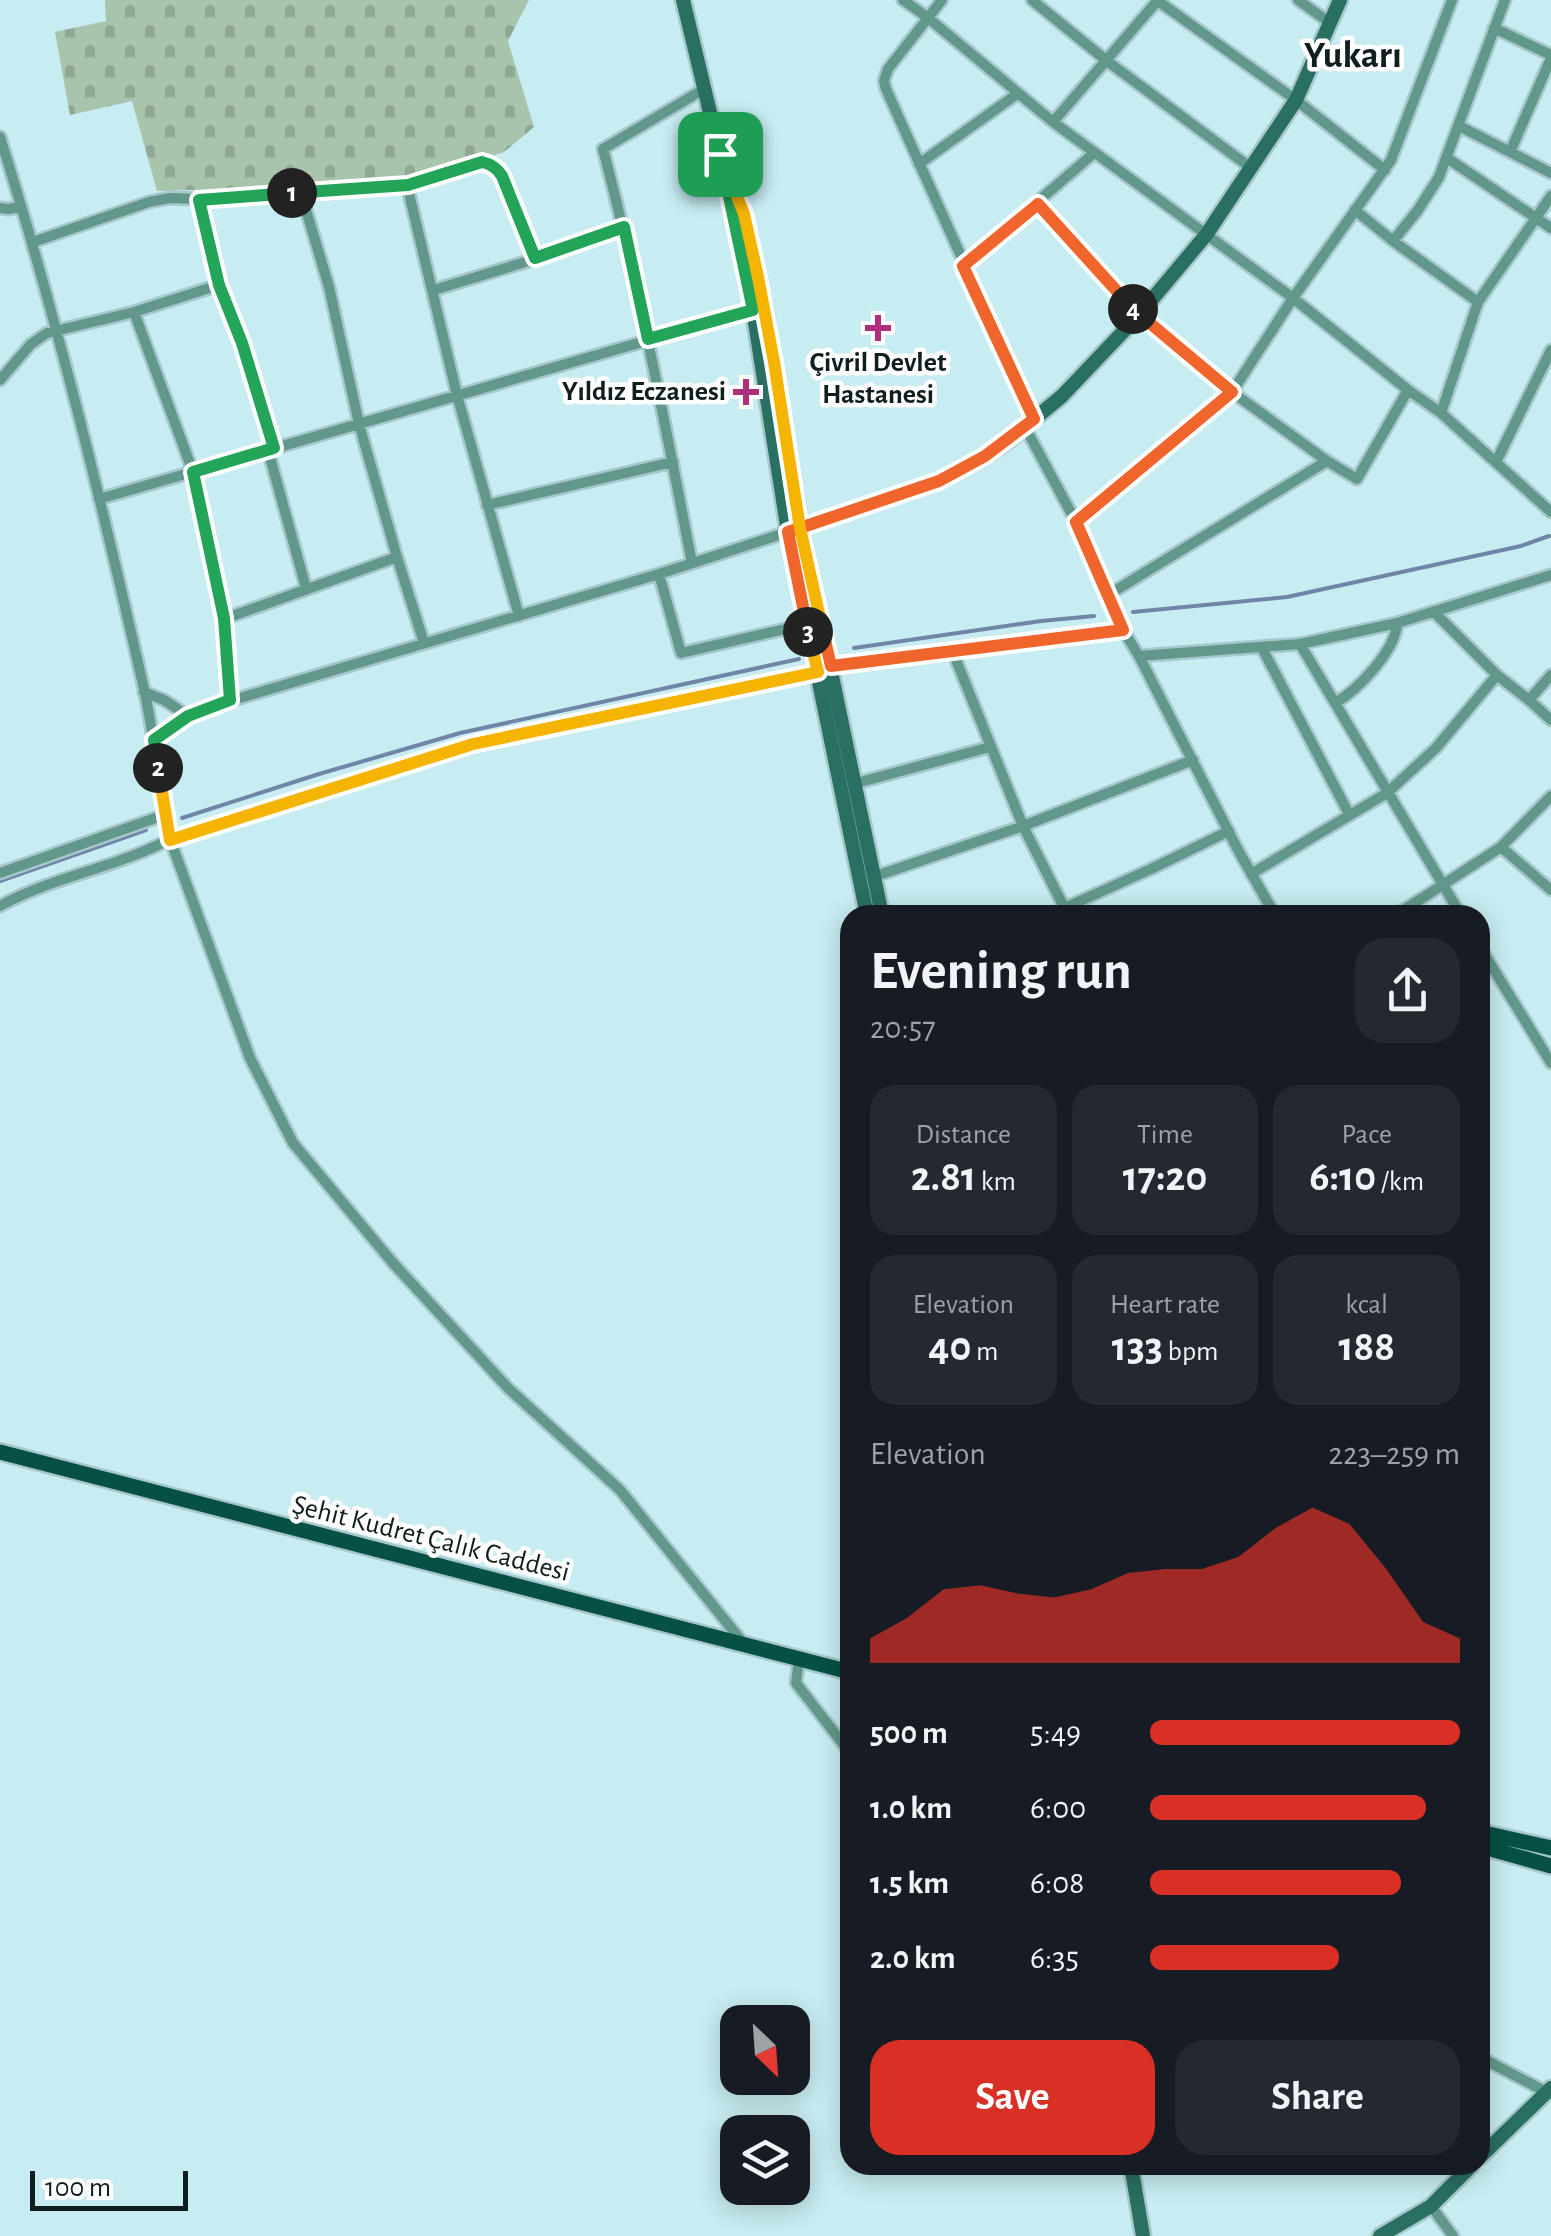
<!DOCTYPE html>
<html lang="en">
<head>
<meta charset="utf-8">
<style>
	body { margin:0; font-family:"Alegreya Sans",sans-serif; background:#242831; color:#f1f3f6; height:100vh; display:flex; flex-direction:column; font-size:38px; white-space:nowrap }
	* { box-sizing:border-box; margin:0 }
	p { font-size:32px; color:#9ea1a6 }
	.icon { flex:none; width:55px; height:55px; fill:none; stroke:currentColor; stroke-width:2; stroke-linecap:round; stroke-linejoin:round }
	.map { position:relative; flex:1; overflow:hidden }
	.side { position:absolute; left:840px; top:905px; width:650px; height:1270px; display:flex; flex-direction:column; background:#171b24; border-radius:30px; box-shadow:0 5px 25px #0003 }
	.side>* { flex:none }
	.needle { width:65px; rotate:155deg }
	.controls { position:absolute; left:720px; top:2005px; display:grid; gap:20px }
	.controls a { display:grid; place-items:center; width:90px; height:90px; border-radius:20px; background:#171b24; box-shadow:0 5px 25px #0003; font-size:50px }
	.scale { position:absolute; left:30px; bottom:25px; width:158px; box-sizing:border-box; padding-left:10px; border:5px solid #101e20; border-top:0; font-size:28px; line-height:35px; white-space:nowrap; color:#101e20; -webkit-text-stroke:8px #fff; paint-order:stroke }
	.pin { position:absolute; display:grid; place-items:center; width:85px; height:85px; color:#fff; margin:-42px; border-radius:20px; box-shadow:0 5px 15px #0006 }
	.km { position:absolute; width:50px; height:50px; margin:-25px; border-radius:50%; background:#222; color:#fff; font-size:28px; line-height:50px; text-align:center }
	.round { display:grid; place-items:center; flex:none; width:105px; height:105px; border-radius:30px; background:#242831 }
	.overview { display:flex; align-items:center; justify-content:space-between; height:170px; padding:0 30px }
	h1 { font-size:55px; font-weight:600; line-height:75px }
	.figures { display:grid; grid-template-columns:repeat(3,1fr); gap:15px; height:170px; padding:10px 30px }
	.figures div { display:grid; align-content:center; border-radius:25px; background:#242831; text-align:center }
	.figures b { font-size:42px; font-weight:600 }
	.figures small { font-size:28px; font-weight:400 }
	.figures p { font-size:28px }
	.chart { height:280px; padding:20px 30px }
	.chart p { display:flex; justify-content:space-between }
	.chart svg { width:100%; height:180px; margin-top:10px; fill:#d93025; opacity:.7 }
	.button { display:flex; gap:20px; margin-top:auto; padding:20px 30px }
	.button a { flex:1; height:115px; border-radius:30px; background:#d93025; color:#fff; font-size:40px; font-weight:600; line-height:115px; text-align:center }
	.button a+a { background:#242831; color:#f1f3f6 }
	ul { padding:0 30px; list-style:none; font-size:32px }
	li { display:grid; grid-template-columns:160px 120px 1fr; align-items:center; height:75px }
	li i { height:25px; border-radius:12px; background:#d93025 }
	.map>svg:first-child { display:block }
</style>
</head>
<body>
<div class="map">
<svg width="1551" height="2236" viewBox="0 0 1551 2236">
	<defs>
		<pattern id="cemetery-stones" width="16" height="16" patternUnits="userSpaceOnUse" patternTransform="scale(2.5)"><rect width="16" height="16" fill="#a8c4ac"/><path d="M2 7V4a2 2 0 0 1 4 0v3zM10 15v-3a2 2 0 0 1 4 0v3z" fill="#90a894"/></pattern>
	</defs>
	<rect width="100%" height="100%" fill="#c7ecf1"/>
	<!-- cemetery -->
	<path fill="url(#cemetery-stones)" d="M105 0H529L508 41 534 127 504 152 408 184 157 191 132 101 70 115 55 32 106 21Z"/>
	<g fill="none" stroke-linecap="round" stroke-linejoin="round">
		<!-- stream -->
		<path stroke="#7085a7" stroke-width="4" d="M1133 612 1287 597 1521 546 1549 536
			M854 648 1041 621 1094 616
			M182 818 319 774 460 733 799 659
			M0 881 146 830"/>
		<defs>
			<path id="street" d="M903 0 927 17 1053 122 1293 298 1408 390 1441 413 1551 512
				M942 0 888 69 884 81 886 89 1034 419
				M1032 0 1107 61 1251 168
				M1298 0 1330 23
				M1158 1 1296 100 1385 170
				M1494 28 1551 55
				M1053 122 1158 0
				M1459 126 1551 173
				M0 137C57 318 102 504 144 689 155 739 159 790 170 839L473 744 818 672
				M1510 152 1551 58
				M1447 158 1551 228
				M919 164 1017 94
				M407 185 457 395 519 616
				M301 193 329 287 359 424 397 557 424 643
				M199 199 219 285 242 343 274 448
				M1038 203 1139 315 1232 392 1327 461 1357 479 1408 390
				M0 208 8 209 21 207
				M1355 210 1393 241 1478 302
				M1393 241 1418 210 1439 177 1505 0
				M33 242 149 202 170 198 199 199 389 187 419 182 482 162 492 165 502 177 535 258
				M963 266 1094 153
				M434 290 558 252 624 227
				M134 312 193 472 224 619 230 701
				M0 380 31 344 47 333 134 312 219 285
				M1441 413 1478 302 1551 196
				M1025 427 1076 522 1123 630 1139 656 1238 850 1275 915
				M268 450 306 588
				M1496 462 1551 350
				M99 499 753 310
				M487 505 673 462
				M1076 522 1232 392 1293 298 1391 160 1452 0
				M692 563C665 424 639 286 603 149L704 89
				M659 574 681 653 807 624
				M1108 595 1327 461
				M1434 612 1497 675 1529 700 1551 720
				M224 619 397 557
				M1300 644 1461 915
				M1262 648 1349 814
				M952 650 1023 826 1068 915
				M1139 656 1300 644 1397 623 1551 575
				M831 666 1123 630
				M144 692 164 700 188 716
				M1529 700 1551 675
				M1335 703C1358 690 1396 650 1397 623
				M154 740 188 716 230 701 659 574 788 532
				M853 784 990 747
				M1501 847 1551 890
				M0 873 164 815
				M1251 874 1387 793 1436 748 1497 675
				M873 877 1023 826 1193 760
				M0 906C54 876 116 868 170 839L250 1058 293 1143 393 1263 508 1388 620 1490 744 1644
				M1049 915 1151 869 1229 831
				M1396 915 1501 847 1551 796
				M1480 947 1551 1063
				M799 1659 796 1683 850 1753
				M1480 2057 1550 2094
				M1431 2206 1453 2236"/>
			<path id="secondary" d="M683 0 720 154 753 310 788 532 867 915
				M735 192 744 214 766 315 801 528 882 915
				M788 532 939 481 985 457 1009 440 1062 396 1139 315 1206 235 1296 100 1340 0
				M1480 2157 1551 2088
				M1131 2165 1143 2236
				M1380 2236 1431 2206 1472 2165"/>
			<path id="primary" d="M0 1452 850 1672
				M1480 1832 1551 1848
				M1480 1846 1551 1866"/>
		</defs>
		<!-- street casing -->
		<use href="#street" stroke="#a6c7cb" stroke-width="15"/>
		<!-- secondary casing -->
		<use href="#secondary" stroke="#a6c7cb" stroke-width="19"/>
		<!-- primary casing -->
		<use href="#primary" stroke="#a6c7cb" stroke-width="20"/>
		<!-- street -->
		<use href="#street" stroke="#62988b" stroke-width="10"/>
		<!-- secondary -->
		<use href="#secondary" stroke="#296f62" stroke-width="14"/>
		<!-- primary -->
		<use href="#primary" stroke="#065044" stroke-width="15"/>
	</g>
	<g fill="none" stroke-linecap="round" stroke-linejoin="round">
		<defs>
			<path id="split-1" d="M292 193 408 185 482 162C491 164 497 168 502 176L535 258 624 227 648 339 753 310 720 154"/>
			<path id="split-2" d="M158 768 154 740 188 716 230 700 224 618 193 472 274 448 242 343 219 285 199 200 292 193"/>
			<path id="split-3" d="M158 768 170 840 473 744 818 672 808 632"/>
			<path id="split-4" d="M808 632 788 532 939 481 985 456 1034 419 963 266 1038 204 1133 309"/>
			<path id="split-5" d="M822 627 831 666 1123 630 1076 522 1232 392 1133 309"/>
			<path id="split-6" d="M720 154 744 214 758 277 774 362 800 528 822 627"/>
		</defs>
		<!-- split-1 casing -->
		<use href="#split-1" stroke="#fff" stroke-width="20"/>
		<!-- split-2 casing -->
		<use href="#split-2" stroke="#fff" stroke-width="20"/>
		<!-- split-3 casing -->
		<use href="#split-3" stroke="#fff" stroke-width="20"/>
		<!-- split-4 casing -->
		<use href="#split-4" stroke="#fff" stroke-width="20"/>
		<!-- split-5 casing -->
		<use href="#split-5" stroke="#fff" stroke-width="20"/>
		<!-- split-6 casing -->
		<use href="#split-6" stroke="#fff" stroke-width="20"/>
		<!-- split-1 -->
		<use href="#split-1" stroke="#22a559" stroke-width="12"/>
		<!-- split-2 -->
		<use href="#split-2" stroke="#22a559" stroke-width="12"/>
		<!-- split-3 -->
		<use href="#split-3" stroke="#f5b400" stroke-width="12"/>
		<!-- split-4 -->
		<use href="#split-4" stroke="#f0652b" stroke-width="12"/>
		<!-- split-5 -->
		<use href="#split-5" stroke="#f0652b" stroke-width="12"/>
		<!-- split-6 -->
		<use href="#split-6" stroke="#f5b400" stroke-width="12"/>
	</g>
	<!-- markers -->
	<g fill="#b02f7a" stroke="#fff" stroke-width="4">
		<path d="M873 313h10v10h10v10h-10v10h-10v-10h-10v-10h10z"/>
		<path d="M741 377h10v10h10v10h-10v10h-10v-10h-10v-10h10z"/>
	</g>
	<g text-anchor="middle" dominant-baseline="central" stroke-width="9" stroke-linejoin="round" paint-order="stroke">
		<!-- poi labels -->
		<g font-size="28" font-weight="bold" fill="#101e20" stroke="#fff">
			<text x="878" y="363">Çivril Devlet<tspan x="878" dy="32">Hastanesi</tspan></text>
			<text x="726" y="392" text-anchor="end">Yıldız Eczanesi</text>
		</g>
		<!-- street labels -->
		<g font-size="28" fill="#101e20" stroke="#fff">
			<text transform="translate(431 1539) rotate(14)">Şehit Kudret Çalık Caddesi</text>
		</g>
		<!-- district labels -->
		<g font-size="38" font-weight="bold" fill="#101e20" stroke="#fff">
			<text x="1353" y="56">Yukarı</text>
		</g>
	</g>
</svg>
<div class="controls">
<a><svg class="needle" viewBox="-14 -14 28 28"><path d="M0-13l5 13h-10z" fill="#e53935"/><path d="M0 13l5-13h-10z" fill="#9ea1a6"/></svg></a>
<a><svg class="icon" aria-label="layers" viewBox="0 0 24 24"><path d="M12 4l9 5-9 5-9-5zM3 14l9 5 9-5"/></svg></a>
</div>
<div class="scale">100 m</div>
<div class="pin" style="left:720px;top:154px;background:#1e9e55"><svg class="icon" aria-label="arrive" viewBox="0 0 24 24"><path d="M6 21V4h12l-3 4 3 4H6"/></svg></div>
<b class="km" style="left:292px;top:193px">1</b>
<b class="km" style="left:158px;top:768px">2</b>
<b class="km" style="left:808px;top:632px">3</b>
<b class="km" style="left:1133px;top:309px">4</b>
<section class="side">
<div class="overview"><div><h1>Evening run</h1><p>20:57</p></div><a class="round"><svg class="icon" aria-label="share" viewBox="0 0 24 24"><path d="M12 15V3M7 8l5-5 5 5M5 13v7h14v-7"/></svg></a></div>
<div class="figures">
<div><p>Distance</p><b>2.81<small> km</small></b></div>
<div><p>Time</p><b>17:20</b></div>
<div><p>Pace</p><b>6:10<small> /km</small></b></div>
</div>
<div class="figures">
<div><p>Elevation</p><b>40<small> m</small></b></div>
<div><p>Heart rate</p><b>133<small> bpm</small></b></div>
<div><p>kcal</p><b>188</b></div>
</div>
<div class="chart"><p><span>Elevation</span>223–259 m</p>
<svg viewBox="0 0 160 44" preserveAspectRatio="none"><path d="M0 44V38L10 33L20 26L30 25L40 27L50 28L60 26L70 22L80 21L90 21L100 18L110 11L120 6L130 10L140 21L150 34L160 38V44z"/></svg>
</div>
<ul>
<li><b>500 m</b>5:49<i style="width:100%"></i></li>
<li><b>1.0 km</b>6:00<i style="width:89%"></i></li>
<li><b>1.5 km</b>6:08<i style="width:81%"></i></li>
<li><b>2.0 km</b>6:35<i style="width:61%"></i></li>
</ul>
<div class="button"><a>Save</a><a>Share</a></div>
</section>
</div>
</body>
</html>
